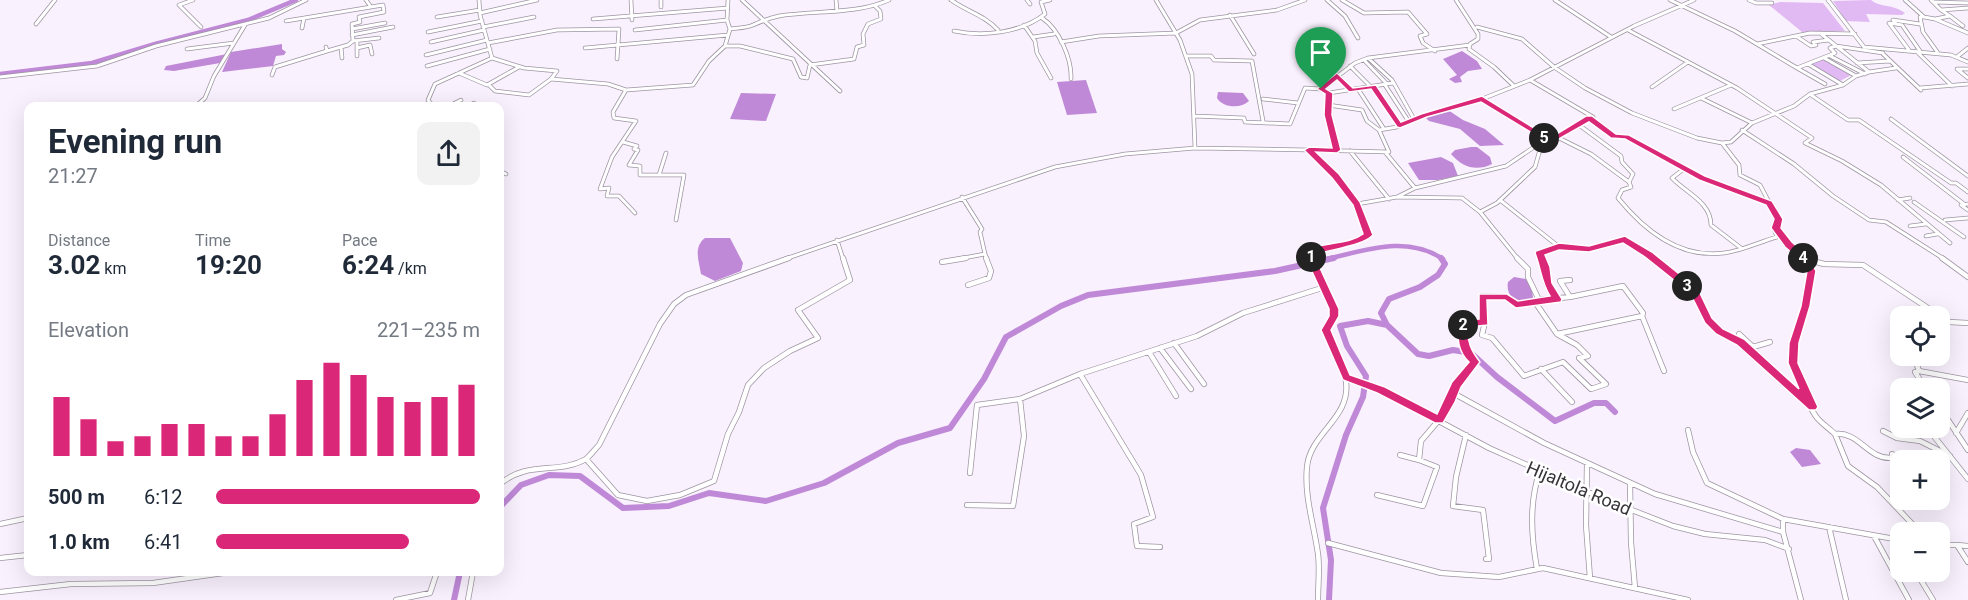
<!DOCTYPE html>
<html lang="en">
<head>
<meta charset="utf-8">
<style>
	body { margin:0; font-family:Roboto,sans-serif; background:#f2f2f3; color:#1f2937; height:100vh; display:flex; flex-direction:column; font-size:22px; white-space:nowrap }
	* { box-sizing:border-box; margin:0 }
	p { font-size:20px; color:#747a83 }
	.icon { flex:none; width:33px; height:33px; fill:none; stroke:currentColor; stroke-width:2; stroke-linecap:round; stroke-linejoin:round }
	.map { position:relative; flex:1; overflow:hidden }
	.sheet { position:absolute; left:24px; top:102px; width:480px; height:474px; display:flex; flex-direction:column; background:#fff; border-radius:12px; box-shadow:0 6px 24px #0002 }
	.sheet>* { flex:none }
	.controls { position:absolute; left:1890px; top:306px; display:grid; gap:12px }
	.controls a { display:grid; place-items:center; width:60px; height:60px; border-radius:12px; background:#fff; box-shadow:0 6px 24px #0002; font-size:30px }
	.pin { position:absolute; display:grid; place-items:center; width:51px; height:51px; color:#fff; margin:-62px -26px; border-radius:50% 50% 50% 0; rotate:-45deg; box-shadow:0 0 6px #0007 }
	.pin .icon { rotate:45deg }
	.km { position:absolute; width:30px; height:30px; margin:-15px; border-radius:50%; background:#222; color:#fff; font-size:16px; line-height:30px; text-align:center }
	.round { display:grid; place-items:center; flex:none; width:63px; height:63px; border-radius:12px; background:#f2f2f3 }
	.headline { display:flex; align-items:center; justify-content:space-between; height:102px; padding:0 24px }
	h1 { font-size:33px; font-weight:700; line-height:45px }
	.metrics { display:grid; grid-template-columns:repeat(3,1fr); gap:9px; height:102px; padding:6px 24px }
	.metrics div { display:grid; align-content:center }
	.metrics b { font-size:26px; font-weight:700 }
	.metrics small { font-size:16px; font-weight:400 }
	.metrics p { font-size:16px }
	.chart { height:168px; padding:12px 24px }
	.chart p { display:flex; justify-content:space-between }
	.chart svg { width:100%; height:108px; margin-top:6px; stroke:#db2777; stroke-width:6 }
	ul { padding:0 24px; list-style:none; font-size:20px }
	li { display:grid; grid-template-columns:96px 72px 1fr; align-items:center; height:45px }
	li i { height:15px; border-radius:8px; background:#db2777 }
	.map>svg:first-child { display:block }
</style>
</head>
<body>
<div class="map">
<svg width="1968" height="600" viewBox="0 0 1968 600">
	<rect width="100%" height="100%" fill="#faf1fe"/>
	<!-- green -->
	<path fill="#e1b9f3" d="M1871 0C1880 8 1891 3 1905 13L1902 15 1866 14 1870 22 1846 21 1833 1Z
		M1780 2 1823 3 1845 31 1802 32 1769 5Z
		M1824 57 1853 74 1840 81 1807 64Z"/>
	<!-- water -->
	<path fill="#bf89d7" d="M282 44V49L286 52 284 55 276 56 273 66 222 72 231 52Z
		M1462 51 1477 61 1482 69 1468 71 1460 77 1462 82 1455 83 1449 79 1457 75 1443 59Z
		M227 54 220 63 174 71 164 70 166 66Z
		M1086 80 1097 113 1067 115 1057 82Z
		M1218 92 1243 93 1249 101C1241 109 1223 108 1217 98Z
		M741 93 776 94 766 121 730 119Z
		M1448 110 1463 120 1485 129 1504 145 1480 146 1460 129 1429 121 1426 118Z
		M1471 147H1477L1490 157 1492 164C1476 172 1462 167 1451 154L1455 150Z
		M1441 157 1453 163 1458 176 1438 180H1419L1408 163Z
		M705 238H730L743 263 741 271 715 281 701 274C699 261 693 247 705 238Z
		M1514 277 1526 279 1532 290 1533 298C1520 306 1505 298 1508 282Z
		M1796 448 1810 450 1821 464 1802 467 1790 452Z"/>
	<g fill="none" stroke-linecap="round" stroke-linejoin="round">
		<!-- canal-far1 -->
		<path stroke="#bf89d7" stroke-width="4.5" d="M0 74 92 63 155 44 248 20 296 0
			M1327 259C1367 250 1406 235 1443 259"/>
		<!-- canal -->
		<path stroke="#bf89d7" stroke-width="6" d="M1387 325 1381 313 1389 299 1420 287 1438 275 1445 264 1441 258
			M500 507 521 485 549 475 580 476 623 508 669 506 709 493 766 501 824 483 898 443 950 428 984 379 1006 337 1061 306 1088 295 1275 271 1334 258
			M454 600 460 572
			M1329 600 1331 560 1323 508 1346 435 1363 397 1366 376 1347 346 1340 326 1368 321 1387 325 1418 354 1429 356 1453 350 1471 353 1497 377 1555 421 1594 403H1606L1615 412"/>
		<defs>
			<path id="minor-far1" d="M193 0 179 5 201 27
				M631 0 632 20
				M661 0V7
				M742 0 840 91
				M836 0 837 11
				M951 0C968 12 984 15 998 30
				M1027 0 1030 4
				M1156 0 1180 40 1192 74 1195 148
				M1327 0 1345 16 1358 38
				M1342 0 1364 13 1408 12 1427 34 1420 36 1423 43 1435 51
				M1456 0 1478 34V39L1470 44 1469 49 1494 67 1514 86
				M1555 0 1611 37
				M1670 0 1735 31 1797 68 1835 53 1830 48 1836 46 1883 53
				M1749 0 1756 3H1772
				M1828 0 1864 47 1951 55 1968 62
				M1905 0 1924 17 1935 19
				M1931 0 1941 10 1968 8
				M1934 2 1968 3
				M371 7 383 5 384 12 359 17 360 22 352 24 353 41 379 38
				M1941 10 1950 16 1935 19 1968 33
				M480 13 537 0
				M1230 15 1254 54
				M1950 16 1963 26
				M437 17 480 10
				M1924 17H1920L1923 32 1938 53
				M1042 18C1059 29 1072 59 1071 79
				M593 19 728 8
				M286 21 371 7 366 0
				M36 24 55 0
				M1896 24 1893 20 1920 24
				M1024 25 1035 41 1037 53 1051 78
				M483 27 534 17
				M1477 27 1522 39 1554 67 1585 88 1632 113 1697 138 1722 143
				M302 28 304 18
				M352 29 385 23
				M730 29C737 28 747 28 753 25 762 21 769 18 779 16 815 10 854 15 889 0
				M635 30 727 20
				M1628 30 1737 88 1812 138 1805 143 1842 161 1881 185 1950 243
				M954 31C983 37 1021 33 1045 14L1041 2 1050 0
				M428 32 482 21
				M1820 33 1869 72 1896 68
				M352 35 393 27
				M1796 36 1811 46 1816 45 1813 42 1829 40
				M1033 37 1054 34
				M357 41V56
				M431 42 484 30
				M1061 42 1099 36 1176 33 1200 20 1277 10 1305 0
				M488 43 557 30 619 29 617 59
				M1757 44 1810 33 1855 34
				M725 46H740L793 59 801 77 807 78 810 65 854 59 857 47 864 45 863 34 868 24 881 19 880 11 875 6
				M326 47 327 51 348 45 353 41
				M341 47 342 58
				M357 48 370 45 372 54
				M585 48 728 35
				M187 49 234 43
				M1909 50 1889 23 1902 25 1920 51
				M1916 51 1952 86
				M1882 53 1921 90
				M426 55 487 40
				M1186 56H1211L1214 60 1252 61 1263 121
				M1830 56 1865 74
				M1958 56 1968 48
				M492 58 524 68 557 71 551 79 608 84 626 90
				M1824 58 1856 76 1869 72
				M1364 60 1387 84
				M1857 63 1890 61
				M1808 64 1843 85 1856 76
				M427 66 490 49
				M1350 66 1371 87
				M1797 68 1825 84
				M1968 69H1957L1968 78
				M459 73 487 85 519 67
				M272 75 275 67 327 51
				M1337 75 1352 90
				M0 77 97 66 156 46 269 18 306 0
				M1530 80 1593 117 1550 141
				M489 85 495 91 529 95 551 79
				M1385 85 1409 122
				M1373 86 1400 126
				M1652 87 1688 62
				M1920 88 1968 84
				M1321 89 1329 93 1328 115 1337 150
				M1358 89 1384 129
				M1329 93 1393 83
				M1811 95 1848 120H1859L1951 183H1956L1968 192
				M1701 98 1752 123
				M1263 99 1298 103
				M1483 99 1550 141 1539 153 1535 167 1497 203 1480 212 1518 259
				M1328 105 1362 110 1367 121 1379 130
				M196 106 205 98 214 76 245 25
				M433 106 428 100 435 84 492 58 480 15 479 0
				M449 106 461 100
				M469 106 474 103
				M1674 109 1731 85
				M1194 116 1244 118 1245 122 1290 124 1305 88 1321 89 1355 63 1368 58
				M1589 118 1614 136 1626 137 1702 178 1768 203
				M1414 119 1392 80 1368 58 1470 45
				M1891 119 1968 176
				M1579 125 1621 156 1622 162 1633 174 1629 182
				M1742 130 1794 164 1833 196 1869 220 1886 222 1944 259
				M1557 137 1591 154 1629 182 1631 187 1622 190 1618 198C1644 230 1680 259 1724 253 1742 251 1759 242 1777 237L1774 229 1779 221 1760 185 1740 175 1739 165 1722 143 1731 142 1752 123 1794 106 1810 94 1843 85
				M623 142 637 146 634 149 638 150 629 165 640 166V175H684L676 220
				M1309 150 1389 152 1379 130 1397 127 1424 116 1482 99 1530 80 1634 26 1694 0
				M1350 151 1389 199
				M1385 152 1415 188
				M1903 157 1964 204
				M1685 168 1672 178C1686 193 1711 202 1711 225L1741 248
				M500 171 506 174
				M659 175 666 153
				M1397 197 1415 188 1506 166 1546 139
				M1500 200 1558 246
				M1898 200 1910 198
				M1914 202 1964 237
				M1357 204 1397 197 1462 198 1480 212
				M1968 204 1961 205 1968 210
				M635 213 619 196H607L609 188 600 189 612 157 636 121 614 118 613 112 626 90 693 85 709 61 725 46 730 29 727 20 728 0
				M1945 220 1968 218
				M1910 226 1926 224
				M1776 228 1789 245 1805 259
				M1926 236 1937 234
				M837 240 843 259
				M985 254 987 259
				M785 259 1055 167 1125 154 1195 148 1309 150 1335 176 1357 204 1368 235C1352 248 1328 245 1309 254L1311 259
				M958 259 985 254 980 232 982 229 962 197
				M1542 259 1539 253 1559 246 1589 249 1625 239 1655 259"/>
			<path id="minor" d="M1311 258 1334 309V316L1327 330C1333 347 1344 363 1346 382 1351 418 1310 433 1307 467 1304 496 1314 525 1318 554 1320 569 1318 585 1318 600
				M1517 258 1528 269V277L1539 300
				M1541 258 1546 267 1547 284 1557 299
				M1653 258 1694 291 1708 321 1719 331 1741 342 1745 349
				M1803 258C1823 283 1793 329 1793 359 1793 370 1809 406 1815 415 1819 422 1829 428 1835 434
				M1942 258 1968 277
				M1805 259 1824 264 1863 265 1949 322 1968 323
				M942 262 966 258
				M968 285 989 278 991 271 986 258
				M1482 296 1507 297 1516 304 1535 302 1557 334 1577 345 1588 356 1579 358 1606 384 1591 389 1563 362 1524 376 1492 338 1482 335 1485 322Z
				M1538 300 1570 297 1560 281 1570 280
				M1642 316 1664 371
				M1557 334 1642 316 1643 313 1623 286 1570 297
				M1770 342 1753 347 1739 334 1741 342 1812 406
				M1174 343 1204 384
				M1160 348 1191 389
				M1896 349 1900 351
				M1149 352 1176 396
				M1908 356 1916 362 1919 371 1915 372 1925 388
				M1541 369 1572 402
				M1919 371 1968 380
				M1080 374 1141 475 1153 517 1134 524 1137 546 1160 547
				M1346 378 1381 390 1489 448 1606 500 1673 526 1705 534 1765 540 1789 549
				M1453 393 1544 443 1655 494 1783 532
				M1940 408 1968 450
				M1688 430 1693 452 1707 483 1783 519
				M1929 430 1968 479
				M1883 431 1897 438 1920 441 1950 456
				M1956 433 1968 413
				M1466 435 1456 477 1453 506 1483 510 1489 559H1486
				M1892 454V458C1868 460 1859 431 1835 434L1848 466 1877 487 1920 532
				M1400 455 1419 460 1421 441 1439 420 1450 402 1456 385 1475 362 1464 344 1463 323 1485 322
				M586 459 618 495 647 501 680 495 714 481 728 434 739 412 748 385 764 368 790 351 818 338 798 310 850 280 843 258
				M1587 463 1586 525 1590 578
				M970 473 977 405 1020 399 1080 374 1197 336 1243 313 1325 287
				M1630 483 1631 542 1635 588
				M500 484C528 460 558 475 586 459 591 455 595 449 599 445L660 324 674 304 686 295 789 258
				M1377 495 1423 506 1437 467 1419 460
				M967 505 1013 506 1024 436 1020 399
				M0 524 28 518
				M1829 527 1846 600
				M1874 536 1909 600
				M1328 543 1441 573 1499 577 1543 568 1688 600
				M1940 545H1957
				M1968 546 1957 545 1968 562
				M0 558 28 555
				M1537 569C1531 535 1529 503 1540 470
				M1916 572 1933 600
				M0 592 71 584 153 583 230 572
				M396 600 430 593 437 572
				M468 600 473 572
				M1801 600 1783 532V519L1900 540"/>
		</defs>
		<!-- minor-far1 casing -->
		<use href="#minor-far1" stroke="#9d95a1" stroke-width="4.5"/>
		<!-- minor casing -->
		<use href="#minor" stroke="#9d95a1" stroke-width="6"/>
		<!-- minor-far1 -->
		<use href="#minor-far1" stroke="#fff" stroke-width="3"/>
		<!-- minor -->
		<use href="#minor" stroke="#fff" stroke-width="4.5"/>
	</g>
	<!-- route -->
	<path fill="#db2777" stroke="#fff" stroke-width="1.5" fill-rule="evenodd" d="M1337 73 1353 88 1376 85 1401 122 1421 114 1482 96 1550 138 1586 116H1592L1616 134 1629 135 1705 176 1772 201 1783 219 1781 228 1792 242 1808 257 1816 271 1810 306 1799 343 1798 363 1818 407 1816 410H1809L1737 345 1716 334 1705 323 1690 293 1645 257 1623 243 1589 252 1559 250 1545 255 1550 267 1552 283 1562 299 1561 302 1516 308 1505 300H1487L1488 325 1468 327C1467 342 1471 350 1480 362L1461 387 1455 402 1443 423H1435L1377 393 1343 380 1321 330 1329 316V309L1304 254C1320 240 1347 246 1363 234L1353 205 1332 178 1304 150 1309 147 1332 148 1324 115 1325 94 1317 89ZM1337 80 1349 92 1371 89 1397 127 1400 128 1427 117 1481 102 1550 144 1589 122 1611 138 1625 139 1699 180 1766 205 1774 219 1771 228 1785 247 1801 261 1807 271 1801 306 1789 343 1788 363 1799 389 1744 339 1723 329 1712 318 1698 289 1652 252 1625 236 1589 246 1559 243 1536 251 1535 253C1541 268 1541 282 1550 296L1518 301 1507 294H1479V319L1463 320 1458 323C1457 338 1458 352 1469 362L1452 382 1437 414 1385 387 1350 375 1331 330 1339 316V309L1314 255C1331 249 1363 246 1373 235L1360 202 1339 174 1316 152 1337 153 1341 150 1332 115 1333 93 1326 89Z"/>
	<g text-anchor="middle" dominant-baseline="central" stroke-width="5" stroke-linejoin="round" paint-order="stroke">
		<!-- street labels -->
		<g font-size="18" fill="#38353a" stroke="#fff">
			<text transform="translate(1579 488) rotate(23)">Hijaltola Road</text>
		</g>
	</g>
</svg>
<div class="controls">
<a><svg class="icon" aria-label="locate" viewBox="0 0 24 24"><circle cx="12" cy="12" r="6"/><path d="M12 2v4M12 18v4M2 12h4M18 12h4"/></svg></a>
<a><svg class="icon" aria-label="layers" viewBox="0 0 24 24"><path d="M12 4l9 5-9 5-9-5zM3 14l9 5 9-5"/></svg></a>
<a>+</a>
<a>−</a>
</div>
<div class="pin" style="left:1321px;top:89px;background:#1e9e55"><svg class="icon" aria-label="arrive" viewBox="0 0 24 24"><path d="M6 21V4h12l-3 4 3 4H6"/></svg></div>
<b class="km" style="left:1311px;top:257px">1</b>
<b class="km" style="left:1463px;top:325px">2</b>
<b class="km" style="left:1687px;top:286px">3</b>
<b class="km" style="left:1803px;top:258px">4</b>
<b class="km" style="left:1544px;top:138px">5</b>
<section class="sheet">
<div class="headline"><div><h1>Evening run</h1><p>21:27</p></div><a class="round"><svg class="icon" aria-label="share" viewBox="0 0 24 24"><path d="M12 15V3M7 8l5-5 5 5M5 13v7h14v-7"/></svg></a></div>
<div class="metrics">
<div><p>Distance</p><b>3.02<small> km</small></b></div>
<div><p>Time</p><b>19:20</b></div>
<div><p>Pace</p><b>6:24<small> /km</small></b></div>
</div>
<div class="chart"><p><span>Elevation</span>221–235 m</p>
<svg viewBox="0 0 160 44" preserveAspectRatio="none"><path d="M5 44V20M15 44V29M25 44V38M35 44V36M45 44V31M55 44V31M65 44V36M75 44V36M85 44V27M95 44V13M105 44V6M115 44V11M125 44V20M135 44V22M145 44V20M155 44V15"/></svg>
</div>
<ul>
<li><b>500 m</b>6:12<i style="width:100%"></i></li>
<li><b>1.0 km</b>6:41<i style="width:73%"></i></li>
</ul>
</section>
</div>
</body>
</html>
